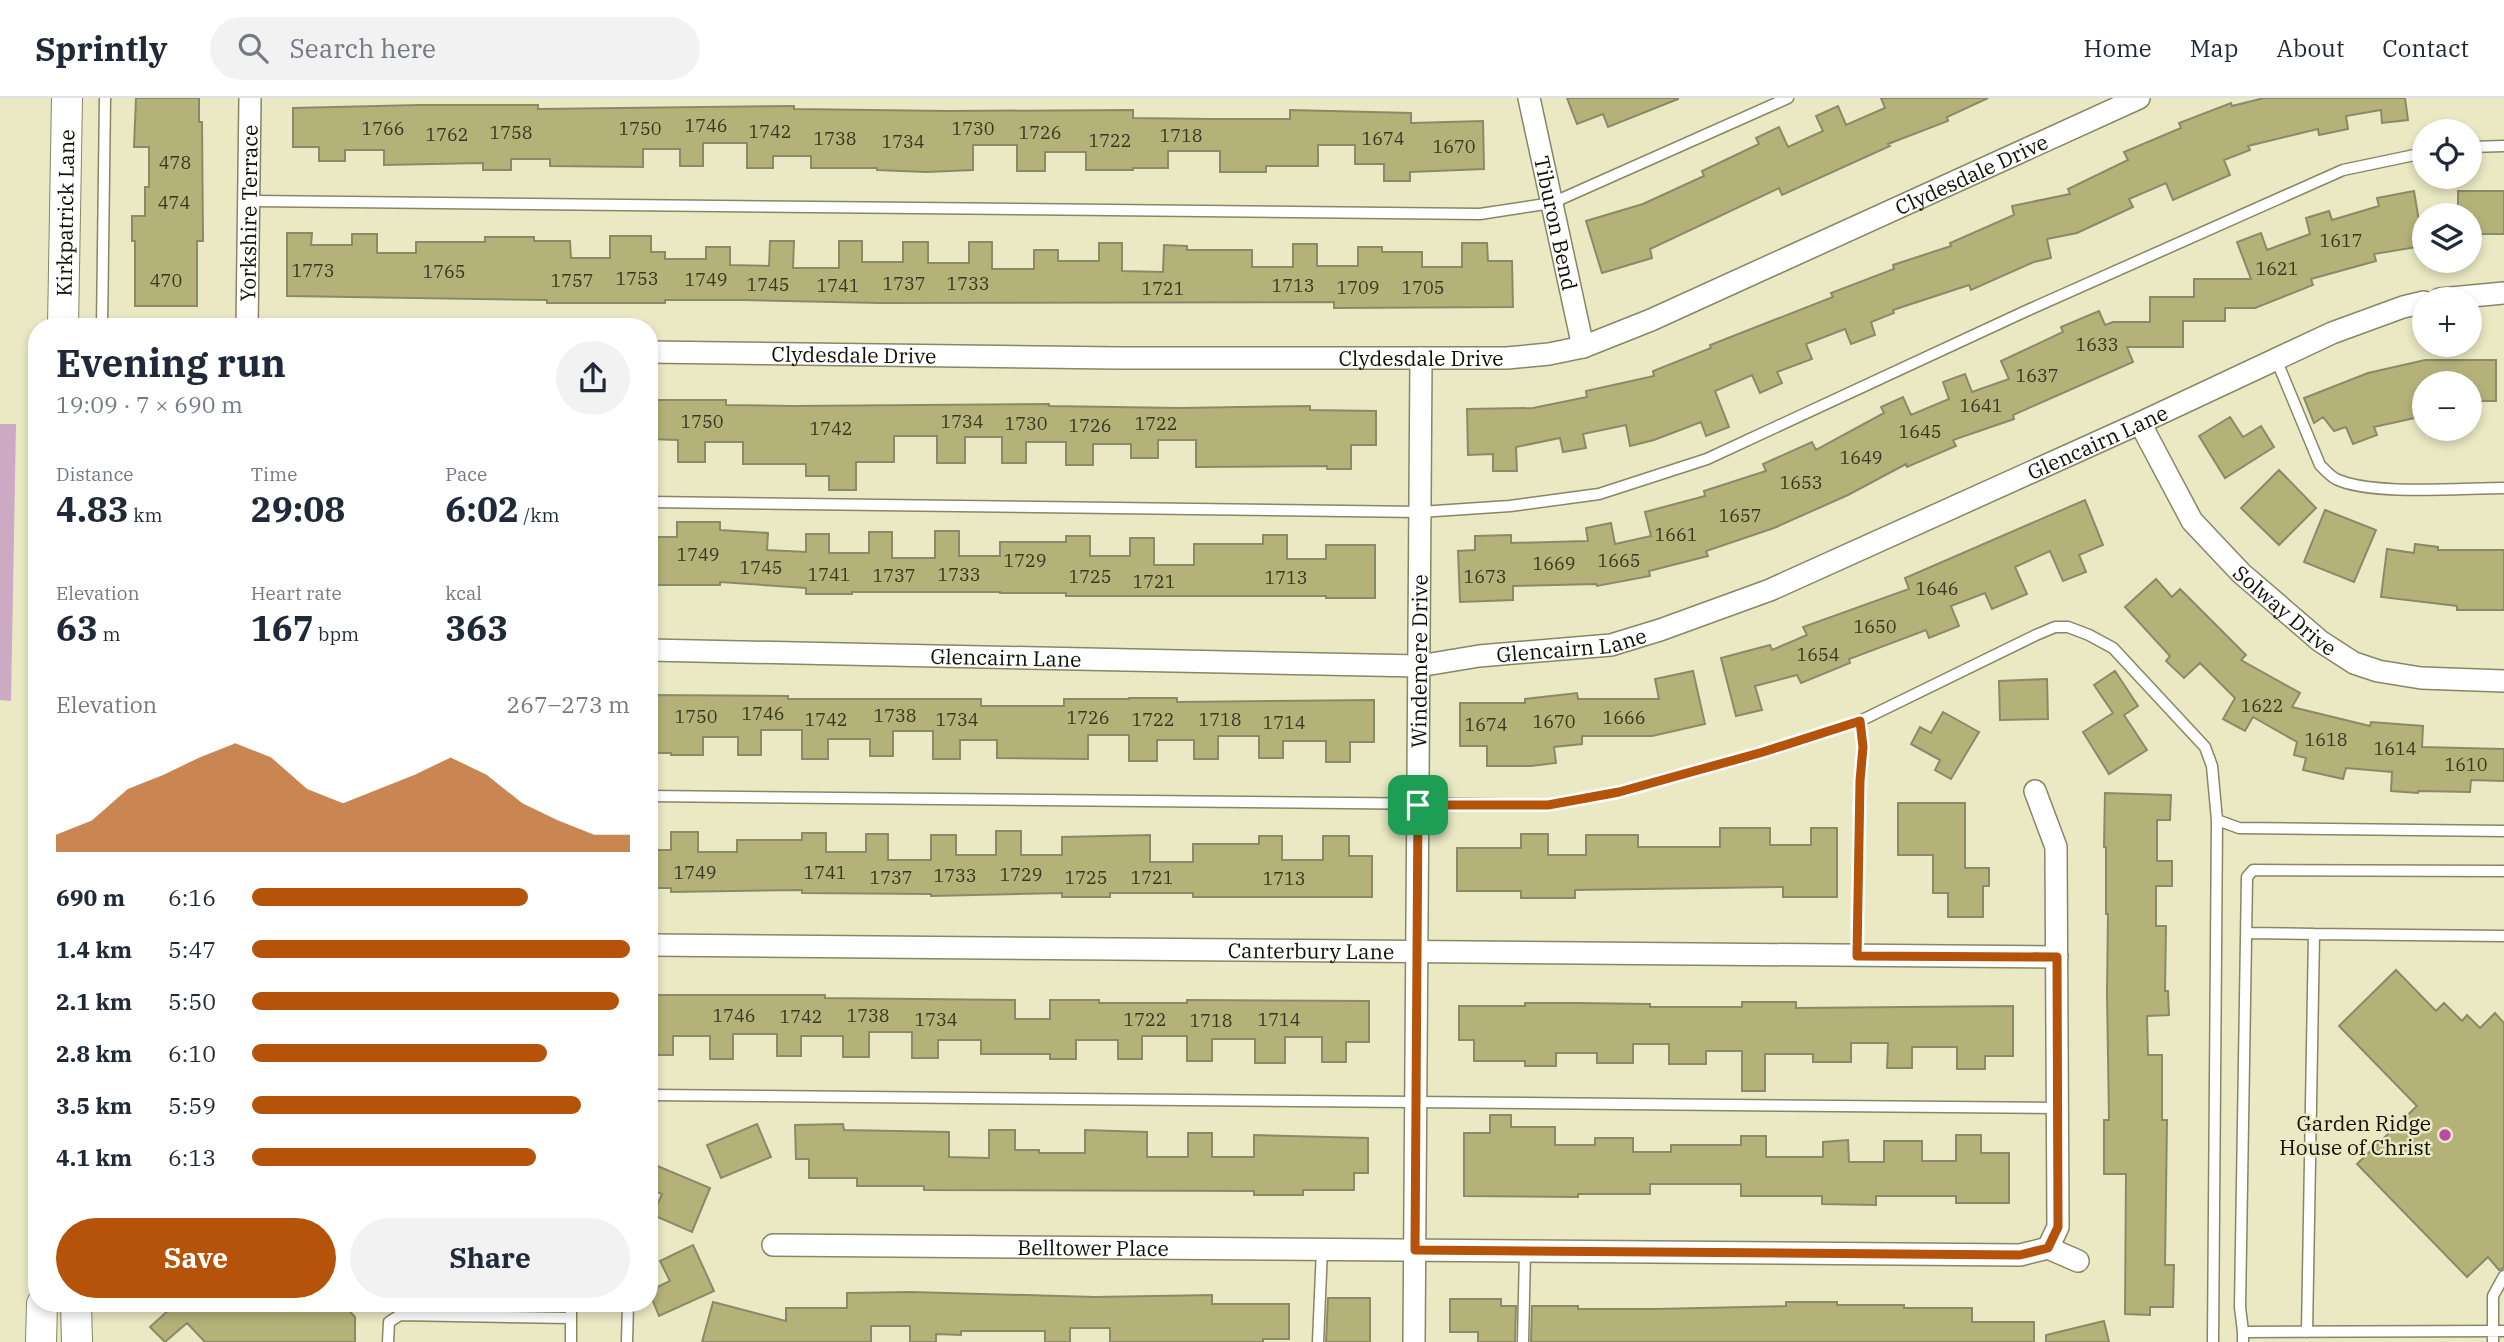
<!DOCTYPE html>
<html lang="en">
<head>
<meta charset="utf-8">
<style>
	body { margin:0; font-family:"IBM Plex Serif",serif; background:#f2f2f3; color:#1f2937; height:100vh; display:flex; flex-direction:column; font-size:26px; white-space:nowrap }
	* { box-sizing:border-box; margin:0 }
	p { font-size:23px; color:#747a83 }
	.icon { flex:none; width:38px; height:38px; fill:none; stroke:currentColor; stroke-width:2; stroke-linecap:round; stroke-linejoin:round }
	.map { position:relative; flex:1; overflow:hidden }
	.details { position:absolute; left:28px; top:220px; width:630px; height:994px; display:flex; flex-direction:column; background:#fff; border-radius:28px; box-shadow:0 4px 10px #0003 }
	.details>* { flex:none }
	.tools { position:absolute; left:2412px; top:21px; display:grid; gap:14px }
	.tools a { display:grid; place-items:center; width:70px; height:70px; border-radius:50%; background:#fff; box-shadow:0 4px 10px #0003; font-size:35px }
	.pin { position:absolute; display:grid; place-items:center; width:60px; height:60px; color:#fff; margin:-30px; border-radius:14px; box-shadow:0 4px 10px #0006 }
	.round { display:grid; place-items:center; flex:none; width:74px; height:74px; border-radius:37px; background:#f2f2f3 }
	.summary { display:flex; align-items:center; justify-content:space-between; height:119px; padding:0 28px }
	h1 { font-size:38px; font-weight:700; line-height:52px }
	.metrics { display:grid; grid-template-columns:repeat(3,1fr); gap:10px; height:119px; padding:7px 28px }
	.metrics div { display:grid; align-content:center }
	.metrics b { font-size:35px; font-weight:700 }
	.metrics small { font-size:19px; font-weight:400 }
	.metrics p { font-size:19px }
	.chart { height:196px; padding:14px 28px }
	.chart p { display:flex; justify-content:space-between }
	.chart svg { width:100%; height:126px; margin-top:7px; fill:#b45309; opacity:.7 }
	.button { display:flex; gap:14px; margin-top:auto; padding:14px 28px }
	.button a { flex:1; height:80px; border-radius:42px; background:#b45309; color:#fff; font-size:28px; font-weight:700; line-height:80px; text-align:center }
	.button a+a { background:#f2f2f3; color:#1f2937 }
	ul { padding:0 28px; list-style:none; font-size:23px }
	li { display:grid; grid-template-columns:112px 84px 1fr; align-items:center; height:52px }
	li i { height:18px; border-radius:9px; background:#b45309 }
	header { display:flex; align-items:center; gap:42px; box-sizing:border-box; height:98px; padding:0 35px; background:#fff; border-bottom:2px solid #e0e1e3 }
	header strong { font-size:33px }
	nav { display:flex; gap:38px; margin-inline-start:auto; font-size:24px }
	.search { width:490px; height:63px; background:#f2f2f3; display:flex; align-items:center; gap:18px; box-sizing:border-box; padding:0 24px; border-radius:38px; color:#747a83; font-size:26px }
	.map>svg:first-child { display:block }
</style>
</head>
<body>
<header>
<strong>Sprintly</strong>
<div class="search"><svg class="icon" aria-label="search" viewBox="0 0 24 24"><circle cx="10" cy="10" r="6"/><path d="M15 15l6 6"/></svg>Search here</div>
<nav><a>Home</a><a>Map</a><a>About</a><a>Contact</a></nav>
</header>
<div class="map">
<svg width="2504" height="1244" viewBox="0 0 2504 1244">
	<rect width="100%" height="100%" fill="#eae9c4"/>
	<!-- green -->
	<path fill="#ccaac4" d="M0 326H16L11 603 0 602Z"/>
	<!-- building -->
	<path fill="#b4b179" stroke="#8b8a68" stroke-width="2" d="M136 0H199V24H202L203 143H197V208H135V143H132V118H145V89H149V49H134Z
		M1567 0H1678V1L1608 29 1603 16 1577 26Z
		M1881 0H1988L1947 19 1948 23 1888 46 1890 48 1782 97 1779 90 1650 151 1652 160 1602 175 1586 123 1643 106 1704 78 1702 73 1759 46 1756 40 1779 29 1788 49 1823 33 1816 18 1838 8 1846 27 1885 10Z
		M2264 0H2405L2408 22 2382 25 2381 12 2346 18 2348 31 2319 37 2318 31 2248 48 2250 52 2224 62 2230 77 2173 102 2166 85 2129 101 2133 109 2077 135 2047 141 2051 160 2034 164 1971 192 1969 187 1893 212 1894 215 1871 224 1875 237 1851 246 1845 231 1806 246 1812 261 1777 274 1782 285 1760 295 1752 277 1715 293 1729 329 1706 338 1701 324 1654 342 1630 348 1626 327 1583 336 1586 350 1563 354 1560 340 1516 349 1517 373H1493V356L1468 357 1467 311 1533 310 1587 299 1586 293 1654 278 1653 273 1711 250 1710 247 1833 199 1831 195 1894 171 1893 167 1951 148 1950 145 2014 117 2012 108 2070 96 2068 91 2128 62 2124 54 2181 30 2179 25 2231 5 2232 8Z
		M419 7H538V11L794 8V11L948 13 1133 12V20L1210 21H1290V12L1411 15V25L1483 23 1484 71 1410 74V83H1384V66H1355V47H1318V68H1266V74H1220V53H1168V70H1133V72H1086V54H1045V73H1017V47H973V72L926 74 877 72V70H811V58H773V70H747V45H703V68H680V51H643V69L550 68V61H511V72H483V65L384 67V52H345V63H319V49H293V10Z
		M2414 93 2423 148 2374 156 2376 163 2311 181 2313 187 2255 210H2225V223H2183V249H2127L2133 264 2013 317 2014 321 1953 342 1956 348 1907 369 1906 366 1848 397 1774 430 1706 453 1708 458 1649 473 1650 478 1597 488 1596 486 1513 488V502L1460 504 1458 453 1475 452V438L1511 437V445L1588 443 1586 430 1611 425 1615 446 1651 438 1645 414 1705 398 1704 393 1766 373 1763 366 1812 344 1816 352 1884 315 1881 309 1903 299 1911 317 1949 301 1943 284 1965 276 1972 294 2009 281 2001 263 2063 234 2061 229 2099 213 2105 227 2113 224H2150V199H2194V181H2251L2237 144 2261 135 2267 152 2310 136 2306 120 2329 113 2332 122 2379 108 2377 100Z
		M2458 93H2504V136H2469V117H2458Z
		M287 135H312L311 147H352V136H377V155H416V144H485V139H534V143H570L571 160H610V138H651V154H665V161H706V149H730V167L769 168 770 143H794L793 170H839V143H862V164H903V144H928V165H969V144H992V171H1034V152H1058V163H1099V145H1122V173L1163 174 1164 147 1187 148V152H1252V169H1293V146H1317V168H1358V149H1382V154H1422V169H1462V145H1487L1488 163H1512L1513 209 1334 210V204L880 205 743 202H665V205H547V202L287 198Z
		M2425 262H2496V303H2469V285H2424V318L2374 329 2377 337 2353 346 2346 329 2334 333 2323 319 2314 325 2304 300 2368 275Z
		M649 302H726V307L793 308 1049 306V308L1180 310 1310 308V312L1376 313V347H1351V371H1327V368L1196 369V342H1158V360H1131V346H1093V367H1066V344H1026V365H1002V339H965V365H937V338H894V364H856V392H829V378H806V366H743V344H705V364H678V342L649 341Z
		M2230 319 2243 339 2261 328 2274 349 2225 380 2199 338Z
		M2279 372 2316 410 2279 447 2241 410Z
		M2085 402 2103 447 2079 457 2086 474 2063 483 2050 453 2015 469 2027 496 1992 511 1985 495 1951 508 1959 528 1929 540 1926 532 1849 561 1850 565 1801 585 1797 577 1755 588 1762 612 1736 618 1721 560 1770 547 1772 552 1807 537 1803 529 1909 491 1905 480Z
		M2325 412 2376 432 2354 484 2304 464Z
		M677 424H720V432L768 435 767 452 806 454V436H829V455H869V434H892V460H935V433H959V458H1000V444H1066V438H1090V458H1130V440H1154V467H1194V446H1263V437H1287V461H1326V447H1375V500H1326V498H1066V495H1000V494H852V496H806V490L720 484V487H649V439H677Z
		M2415 446 2438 449V452H2504V512H2457V508L2381 499 2387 451 2414 455Z
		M2156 481 2172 499 2180 491 2246 557 2241 562 2300 595 2292 609 2370 628 2371 624 2423 628 2422 649 2504 651V683L2471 682 2470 694 2418 693V695L2391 693 2392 674 2346 670 2343 681 2303 672 2306 660 2294 657 2297 644 2253 619 2245 633 2223 621 2235 600 2200 565 2184 580 2166 563 2170 558 2125 509Z
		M1693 573 1705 626 1652 638H1582V646L1554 649 1556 665 1531 668H1487V648H1460V605H1525V601L1577 595 1578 601H1659L1655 581Z
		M2115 573 2138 608 2124 617 2147 652 2109 676 2083 634 2113 615 2094 587Z
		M2047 581 2048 621 2000 622 1999 583Z
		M649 597 788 598V601H981V608H1064V601H1129V600H1177V604L1374 602V644H1350V664H1326V643H1283V660H1259V638H1218V661H1194V642H1157V663H1129V637H1088V661L997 660V642H960V661H933V633H893V658H870V641H828V661H802V632H761V657H738V639H703V657H671V655H649Z
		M1943 614 1979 634 1951 681 1935 672 1940 662 1911 646 1920 629 1931 635Z
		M2105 695 2171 697 2170 722H2157V763H2172V788H2156V828H2166L2165 893H2168L2169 917 2147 918 2148 957H2162V1022H2167L2165 1167H2174L2173 1209H2150V1217L2125 1216 2126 1076H2104V1022H2109L2107 894 2108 816H2106V749H2104Z
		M1898 705H1965V770H1989V788H1983V819H1948V795H1933V757H1898Z
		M1720 730H1770V747H1811V730H1837V799H1783V789L1575 792V800H1521V793H1457V750H1521V736H1548V757H1586V737H1638V749H1720Z
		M996 733H1021V757H1062V739L1150 737V764H1193V746H1259V738H1282V762H1323V738H1349V758H1372V799H1193V795H1110V799H1062V795L931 798V796L802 795V792L671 794V790H649V752H671V734H698V754H737V742H802V735H826V754H866V736H888V762H931V737H956V757H996Z
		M2396 872 2436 913 2444 905 2462 923 2467 917 2480 930 2495 915 2504 925V1170L2499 1172 2488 1159 2467 1179 2357 1066 2417 1008 2339 928Z
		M649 897H825V900L1015 902V921H1050V902H1099V905H1187V902L1369 903V944H1346V964H1322V939H1285V965H1255V941H1212V963H1187V938H1142V961H1118V942H1076V961H1050V956H981V942H938V960H912V934H869V959H843V938H801V958H777V936H733V961H710V938H673V957H649Z
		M1742 904H1796V910L2013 908V958H1985V971H1957V949H1912V970H1887L1888 945H1851V964H1813V956H1765V993H1742V953H1706V966H1669V946H1633V965H1597V955H1556V968H1525V963H1474V942H1459V908H1525V905H1578L1650 906V909H1742Z
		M1490 1017H1511V1029H1555V1047H1595V1040H1633V1054H1671V1047H1741V1038H1766V1059H1823V1044L1848 1042 1849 1064H1884V1043H1922V1063H1956V1037H1981V1055H2009V1105H1956V1098H1876V1107L1822 1106V1098H1741V1086H1650V1096H1578V1099L1464 1098V1035H1490Z
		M757 1026 771 1059 721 1080 707 1047Z
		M843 1026 844 1032 949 1034V1059L989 1060V1032H1015V1052H1039V1055H1085V1032L1147 1034V1059H1188V1035H1212V1059H1254V1037L1368 1040V1075H1354V1092H1303V1097H1254V1093L924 1092V1088H857V1080H809V1061H796L795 1027Z
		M655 1067 710 1090 692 1134 653 1117 662 1096 649 1091V1081Z
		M693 1147 714 1193 659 1218 649 1193 670 1183 660 1163Z
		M911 1194 1095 1199 1212 1197V1206H1289V1241H1263V1244H1110V1230H1070V1244H1045V1233H961V1237L936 1236V1244H910V1228H871V1244H702L713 1204 786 1223V1210H847V1195Z
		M1328 1200H1370V1244H1326Z
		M1450 1201H1501V1208H1516L1515 1244H1478V1234H1450Z
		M1786 1204H1837V1207H1904V1210H1972V1224H2034V1244H1531L1532 1208H1578V1211H1656L1786 1208Z
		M169 1206H343L355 1219V1244H205L187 1225 165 1244 150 1229 172 1209Z
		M2104 1223 2109 1244H2046V1237Z"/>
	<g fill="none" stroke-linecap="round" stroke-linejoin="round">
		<defs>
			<path id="lane" d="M2469 49 2504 48
				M249 103 1480 116 1552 105 1788 0
				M102 229 105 0
				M2276 261 2320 367C2325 372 2330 378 2336 381 2372 398 2461 390 2504 390
				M649 404 1420 414 1510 408 1599 396 1707 361 2026 213 2343 72 2424 55
				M649 698 1548 707 1619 694 1764 654 1860 623 2036 537 2055 529H2068L2089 537 2113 550 2205 649 2212 668 2217 722 2213 1244
				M2217 722 2239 730 2504 733
				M2246 835 2314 836
				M1857 857 1860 683 1863 649 1860 623
				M649 997 2058 1010
				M2243 1234 2240 1209 2247 779 2253 772 2504 773
				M2307 1234 2314 836 2504 838
				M388 1244 389 1224 400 1217 571 1220
				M571 1244V1206
				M627 1244 628 1206
				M1318 1244 1322 1151
				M1523 1244 1525 1153
				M2243 1244V1234L2504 1233
				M2493 1244V1198L2504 1178"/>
			<g id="street">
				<path id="s1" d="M1529 0 1583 249"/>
				<path d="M2440 201 2504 195"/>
				<path id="s2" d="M247 229 250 0"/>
				<path id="s3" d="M649 254 1118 260H1507L1549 256 1583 249 1651 222 2139 0"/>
				<path id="s4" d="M2140 325 2192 423 2241 475 2320 543 2354 565 2378 573 2421 580 2504 583"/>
				<path id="s5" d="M649 552 1419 568 1479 558 1611 547 1660 532 1770 492 2140 325 2332 235 2403 209 2424 204"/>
				<path d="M2035 693 2056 749 2058 1129 2048 1150"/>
				<path id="s6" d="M649 847 2057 859"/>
				<path id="s7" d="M773 1147 2020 1157 2048 1150"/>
				<path d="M2048 1150 2078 1163"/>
				<path id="s8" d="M1414 1244 1421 260"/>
			</g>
			<g id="secondary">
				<path id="s9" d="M63 229 67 0"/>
				<path d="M76 1206 77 1244"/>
				<path d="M41 1244 42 1206"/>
			</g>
		</defs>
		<!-- lane casing -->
		<use href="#lane" stroke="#878665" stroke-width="13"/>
		<!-- street casing -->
		<use href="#street" stroke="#878665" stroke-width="24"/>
		<!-- secondary casing -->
		<use href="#secondary" stroke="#878665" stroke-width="32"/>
		<!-- lane -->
		<use href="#lane" stroke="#fff" stroke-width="10"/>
		<!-- street -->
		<use href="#street" stroke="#fff" stroke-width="21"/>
		<!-- secondary -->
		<use href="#secondary" stroke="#fff" stroke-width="30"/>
	</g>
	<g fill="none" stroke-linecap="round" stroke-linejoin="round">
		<defs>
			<path id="route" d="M1860 623 1863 649 1860 683 1857 858 2057 859 2058 1129 2048 1150 2020 1157 1415 1152 1418 707H1548L1619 694 1763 654Z"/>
		</defs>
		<!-- route casing -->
		<use href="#route" stroke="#fff" stroke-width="14"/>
		<!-- route -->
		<use href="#route" stroke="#b45309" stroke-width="9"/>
	</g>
	<!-- markers -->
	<circle fill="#ba4aa7" stroke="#eae9c4" stroke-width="2.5" cx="2445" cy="1037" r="7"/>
	<g text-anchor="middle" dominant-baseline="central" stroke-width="5" stroke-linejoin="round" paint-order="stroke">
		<!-- number labels -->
		<g font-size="18" fill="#383821">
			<text x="706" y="27">1746</text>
			<text x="383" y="30">1766</text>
			<text x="640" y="30">1750</text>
			<text x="973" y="30">1730</text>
			<text x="770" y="33">1742</text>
			<text x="511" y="34">1758</text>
			<text x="1040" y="34">1726</text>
			<text x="447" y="36">1762</text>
			<text x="1181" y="37">1718</text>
			<text x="835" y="40">1738</text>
			<text x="1383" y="40">1674</text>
			<text x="1110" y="42">1722</text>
			<text x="903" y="43">1734</text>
			<text x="1454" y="48">1670</text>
			<text x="175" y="64">478</text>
			<text x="174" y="104">474</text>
			<text x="2341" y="142">1617</text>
			<text x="2277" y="170">1621</text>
			<text x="313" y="172">1773</text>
			<text x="444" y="173">1765</text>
			<text x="637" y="180">1753</text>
			<text x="706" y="181">1749</text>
			<text x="166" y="182">470</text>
			<text x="572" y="182">1757</text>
			<text x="904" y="185">1737</text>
			<text x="968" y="185">1733</text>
			<text x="768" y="186">1745</text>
			<text x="838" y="187">1741</text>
			<text x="1293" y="187">1713</text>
			<text x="1358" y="189">1709</text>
			<text x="1423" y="189">1705</text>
			<text x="1163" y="190">1721</text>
			<text x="2097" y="246">1633</text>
			<text x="2037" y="277">1637</text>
			<text x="1981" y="307">1641</text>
			<text x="702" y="323">1750</text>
			<text x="962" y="323">1734</text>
			<text x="1026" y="325">1730</text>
			<text x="1156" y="325">1722</text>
			<text x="1090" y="327">1726</text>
			<text x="831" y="330">1742</text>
			<text x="1920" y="333">1645</text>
			<text x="1861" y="359">1649</text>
			<text x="1801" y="384">1653</text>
			<text x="1740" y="417">1657</text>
			<text x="1676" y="436">1661</text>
			<text x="698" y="456">1749</text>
			<text x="1025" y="462">1729</text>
			<text x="1619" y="462">1665</text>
			<text x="1554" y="465">1669</text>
			<text x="761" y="469">1745</text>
			<text x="829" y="476">1741</text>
			<text x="959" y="476">1733</text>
			<text x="894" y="477">1737</text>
			<text x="1090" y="478">1725</text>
			<text x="1485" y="478">1673</text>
			<text x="1286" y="479">1713</text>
			<text x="1154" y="483">1721</text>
			<text x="1937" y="490">1646</text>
			<text x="1875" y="528">1650</text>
			<text x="1818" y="556">1654</text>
			<text x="2262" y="607">1622</text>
			<text x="763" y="615">1746</text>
			<text x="895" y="617">1738</text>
			<text x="696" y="618">1750</text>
			<text x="1088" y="619">1726</text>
			<text x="1624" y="619">1666</text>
			<text x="826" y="621">1742</text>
			<text x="957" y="621">1734</text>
			<text x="1153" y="621">1722</text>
			<text x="1220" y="621">1718</text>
			<text x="1554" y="623">1670</text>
			<text x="1284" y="624">1714</text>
			<text x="1486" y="626">1674</text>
			<text x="2326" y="641">1618</text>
			<text x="2395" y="650">1614</text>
			<text x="2466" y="666">1610</text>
			<text x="695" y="774">1749</text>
			<text x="825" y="774">1741</text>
			<text x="1021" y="776">1729</text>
			<text x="955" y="777">1733</text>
			<text x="891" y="779">1737</text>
			<text x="1086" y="779">1725</text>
			<text x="1152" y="779">1721</text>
			<text x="1284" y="780">1713</text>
			<text x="734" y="917">1746</text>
			<text x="868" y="917">1738</text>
			<text x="801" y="918">1742</text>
			<text x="936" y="921">1734</text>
			<text x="1145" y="921">1722</text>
			<text x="1279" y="921">1714</text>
			<text x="1211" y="922">1718</text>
		</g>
		<!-- street labels -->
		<g font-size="21" fill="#0f0f04" stroke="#eae9c4">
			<text stroke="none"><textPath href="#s3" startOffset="1360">Clydesdale Drive</textPath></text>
			<text stroke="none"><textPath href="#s9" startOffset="114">Kirkpatrick Lane</textPath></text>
			<text stroke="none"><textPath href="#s2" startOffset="114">Yorkshire Terrace</textPath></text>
			<text stroke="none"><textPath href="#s1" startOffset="128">Tiburon Bend</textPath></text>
			<text stroke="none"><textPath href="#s3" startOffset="205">Clydesdale Drive</textPath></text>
			<text stroke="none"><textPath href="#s3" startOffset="772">Clydesdale Drive</textPath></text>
			<text stroke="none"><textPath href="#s5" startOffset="1491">Glencairn Lane</textPath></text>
			<text stroke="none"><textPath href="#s4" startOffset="240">Solway Drive</textPath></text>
			<text stroke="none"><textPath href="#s5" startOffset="924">Glencairn Lane</textPath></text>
			<text stroke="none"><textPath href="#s5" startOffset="357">Glencairn Lane</textPath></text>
			<text stroke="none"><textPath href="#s8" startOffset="681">Windemere Drive</textPath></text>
			<text stroke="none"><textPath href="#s6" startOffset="662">Canterbury Lane</textPath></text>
			<text stroke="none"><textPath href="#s7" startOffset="320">Belltower Place</textPath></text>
		</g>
		<!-- poi labels -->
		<g font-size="21" fill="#0f0f04" stroke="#eae9c4" text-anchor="end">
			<text x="2431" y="1025">Garden Ridge<tspan x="2431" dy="24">House of Christ</tspan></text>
		</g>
	</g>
</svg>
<div class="tools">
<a><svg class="icon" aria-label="locate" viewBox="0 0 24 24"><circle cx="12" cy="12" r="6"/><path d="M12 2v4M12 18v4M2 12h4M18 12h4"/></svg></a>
<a><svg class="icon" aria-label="layers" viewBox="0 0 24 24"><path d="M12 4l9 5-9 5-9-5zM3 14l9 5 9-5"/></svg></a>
<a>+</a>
<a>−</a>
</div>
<div class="pin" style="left:1418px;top:707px;background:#1e9e55"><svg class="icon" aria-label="arrive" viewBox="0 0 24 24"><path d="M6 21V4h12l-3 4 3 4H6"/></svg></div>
<section class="details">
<div class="summary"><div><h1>Evening run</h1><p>19:09 · 7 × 690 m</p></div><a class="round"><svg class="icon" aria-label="share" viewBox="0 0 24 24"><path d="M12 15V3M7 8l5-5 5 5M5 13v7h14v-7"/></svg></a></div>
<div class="metrics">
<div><p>Distance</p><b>4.83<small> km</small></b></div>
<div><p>Time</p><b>29:08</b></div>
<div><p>Pace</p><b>6:02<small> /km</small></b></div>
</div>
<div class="metrics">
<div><p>Elevation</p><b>63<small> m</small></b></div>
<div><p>Heart rate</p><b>167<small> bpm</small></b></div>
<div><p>kcal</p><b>363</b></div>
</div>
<div class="chart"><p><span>Elevation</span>267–273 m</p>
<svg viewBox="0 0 160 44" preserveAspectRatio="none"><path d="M0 44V38L10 33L20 22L30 17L40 11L50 6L60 11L70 22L80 27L90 22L100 17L110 11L120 17L130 27L140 33L150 38L160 38V44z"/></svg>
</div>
<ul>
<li><b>690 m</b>6:16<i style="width:73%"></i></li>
<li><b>1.4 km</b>5:47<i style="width:100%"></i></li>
<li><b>2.1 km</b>5:50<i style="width:97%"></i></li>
<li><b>2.8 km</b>6:10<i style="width:78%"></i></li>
<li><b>3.5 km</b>5:59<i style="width:87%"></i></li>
<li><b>4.1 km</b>6:13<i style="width:75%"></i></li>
</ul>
<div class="button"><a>Save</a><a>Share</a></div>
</section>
</div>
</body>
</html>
